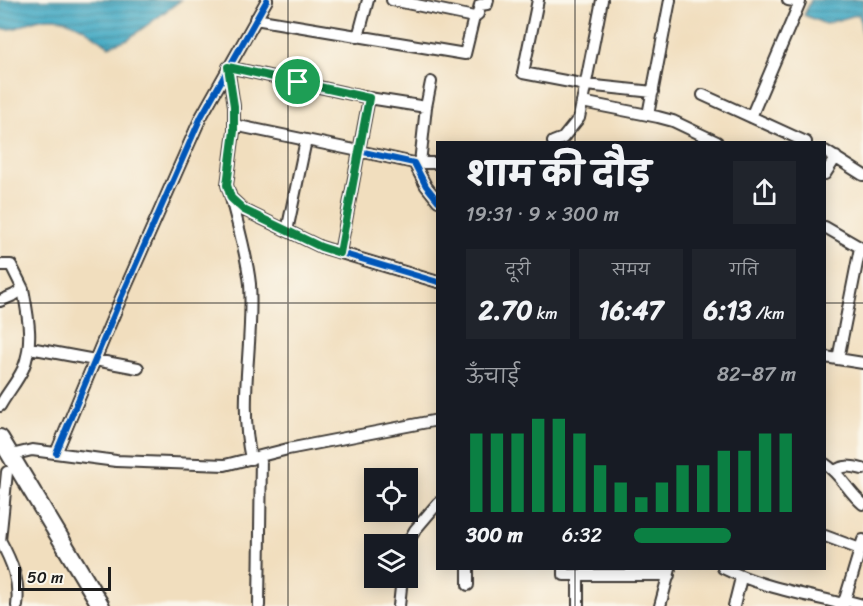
<!DOCTYPE html>
<html lang="hi">
<head>
<meta charset="utf-8">
<style>
	body { margin:0; font-family:Sriracha,"Playpen Sans Deva",sans-serif; background:#20242c; color:#f1f3f6; height:100vh; display:flex; flex-direction:column; font-size:22px; white-space:nowrap }
	* { box-sizing:border-box; margin:0 }
	p { font-size:20px; color:#9ea1a6 }
	.icon { flex:none; width:33px; height:33px; fill:none; stroke:currentColor; stroke-width:2; stroke-linecap:round; stroke-linejoin:round }
	.map { position:relative; flex:1; overflow:hidden }
	.sheet { position:absolute; left:436px; top:141px; width:390px; height:429px; display:flex; flex-direction:column; background:#171b24; border-radius:0px; box-shadow:0 3px 15px #0003 }
	.sheet>* { flex:none }
	.tools { position:absolute; left:364px; top:468px; display:grid; gap:12px }
	.tools a { display:grid; place-items:center; width:54px; height:54px; border-radius:0px; background:#171b24; box-shadow:0 3px 15px #0003; font-size:30px }
	.scale { position:absolute; left:18px; bottom:15px; width:93px; box-sizing:border-box; padding-left:6px; border:3px solid #1c1c1c; border-top:0; font-size:16px; line-height:21px; white-space:nowrap; color:#1c1c1c; -webkit-text-stroke:4px #fbf7ec; paint-order:stroke }
	.pin { position:absolute; display:grid; place-items:center; width:51px; height:51px; color:#fff; margin:-26px; border:3px solid #fff; border-radius:50%; box-shadow:0 2px 6px #0007 }
	.round { display:grid; place-items:center; flex:none; width:63px; height:63px; border-radius:0px; background:#20242c }
	.headline { display:flex; align-items:center; justify-content:space-between; height:102px; padding:0 30px }
	h1 { font-size:33px; font-weight:800; line-height:45px }
	.figures { display:grid; grid-template-columns:repeat(3,1fr); gap:9px; height:102px; padding:6px 30px }
	.figures div { display:grid; align-content:center; border-radius:0px; background:#20242c; text-align:center }
	.figures b { font-size:26px; font-weight:800 }
	.figures small { font-size:16px; font-weight:400 }
	.figures p { font-size:16px }
	.chart { height:168px; padding:12px 30px }
	.chart p { display:flex; justify-content:space-between }
	.chart svg { width:100%; height:108px; margin-top:6px; stroke:#0b8043; stroke-width:6 }
	ul { padding:0 30px; list-style:none; font-size:20px }
	li { display:grid; grid-template-columns:96px 72px 1fr; align-items:center; height:45px }
	li i { height:15px; border-radius:8px; background:#0b8043 }
	.map>svg:first-child { display:block }
</style>
</head>
<body>
<div class="map">
<svg width="863" height="606" viewBox="0 0 863 606">
	<defs>
		<pattern id="water-rules" width="6" height="5" patternUnits="userSpaceOnUse" patternTransform="scale(1.5)"><rect width="6" height="5" fill="#43a9c3"/><path d="M0 2.5h6" fill="none" stroke="#37899e"/></pattern>
	</defs>
	<rect width="100%" height="100%" fill="#fbf7ec"/>
	<filter id="ink" filterUnits="userSpaceOnUse"><feTurbulence type="fractalNoise" baseFrequency=".0167" numOctaves="2"/><feDisplacementMap in="SourceGraphic" scale="12" xChannelSelector="R" yChannelSelector="G"/><feConvolveMatrix kernelMatrix="1 2 1 2 8 2 1 2 1" color-interpolation-filters="sRGB"/></filter>
	<filter id="wash" filterUnits="userSpaceOnUse"><feTurbulence type="fractalNoise" baseFrequency=".008" numOctaves="4" result="noise"/><feDisplacementMap in="SourceGraphic" scale="24" xChannelSelector="R" yChannelSelector="G"/><feGaussianBlur stdDeviation="1.35" result="paint"/><feColorMatrix in="noise" values="0 0 0 0 0 0 0 0 0 0 0 0 0 0 0 0 0 1.4 0 .05"/><feComposite in="paint" operator="in"/></filter>
	<g filter="url(#wash)">
		<rect width="100%" height="100%" fill="#f1debe"/>
		<!-- water -->
		<path fill="url(#water-rules)" stroke="#306270" stroke-width="1.5" d="M0 0H181L128 39 109 46C89 32 67 13 41 19 23 22 21 31 0 29Z
			M811 0H863V40L859 14 825 24 804 15Z"/>
	</g>
	<g filter="url(#ink)">
		<g fill="none" stroke-linecap="round" stroke-linejoin="round">
			<defs>
				<path id="minor" d="M392 0 474 17
					M538 0 523 73 586 85 653 92
					M255 19 465 54 474 17 478 14 480 5 487 4 488 0
					M358 37 368 0
					M703 95 806 142
					M369 98 426 107
					M582 102 658 117 673 121 717 142
					M648 115 670 0
					M751 117 800 2 788 0
					M234 125 359 151 340 253
					M553 142 563 138 579 118 602 0
					M825 151 863 175
					M414 163H438
					M420 163 426 107 431 82
					M825 174 836 157
					M231 198C238 226 247 255 250 284 254 342 238 400 251 459
					M438 201 426 186 414 163 359 151 369 98 228 67 234 106V131L227 185 231 198 244 210 321 247 438 282
					M825 227 863 249
					M287 231 306 140
					M0 265H11L23 289 14 295 0 301
					M30 348 138 368
					M825 357 863 363
					M838 359 860 248
					M0 406C7 393 17 382 23 369 34 343 28 316 23 289
					M56 453 121 298 201 117 267 0
					M11 455 32 450 116 461 225 465 288 449 438 420
					M825 464C841 474 848 492 863 504
					M835 471C844 464 853 467 863 469
					M825 536 860 549
					M0 540C12 562 20 581 17 606
					M0 541 7 472
					M407 544 415 530 438 503
					M468 568V585
					M564 568V575H578V606
					M723 568C761 587 803 594 843 604
					M578 575H669
					M844 600 863 605
					M259 606 261 456
					M399 606 402 578
					M660 606 670 569
					M734 606 741 578
					M843 606 863 540"/>
				<path id="secondary" d="M0 438 101 606"/>
			</defs>
			<!-- minor casing -->
			<use href="#minor" stroke="#3c3934" stroke-width="14"/>
			<!-- secondary casing -->
			<use href="#secondary" stroke="#3c3934" stroke-width="20"/>
			<!-- minor -->
			<use href="#minor" stroke="#fff" stroke-width="10"/>
			<!-- secondary -->
			<use href="#secondary" stroke="#fff" stroke-width="16"/>
			<defs>
				<path id="cycleway" d="M438 201 426 186 414 163 359 151 369 98 228 67 234 106V131L227 185 231 198 244 210 321 247 438 282
					M56 453 121 298 201 117 267 0"/>
			</defs>
			<!-- cycleway casing -->
			<use href="#cycleway" stroke="#fbf7ec" stroke-width="10"/>
			<!-- cycleway -->
			<use href="#cycleway" stroke="#0057b8" stroke-width="6"/>
		</g>
	</g>
	<g fill="none" stroke-linecap="round" stroke-linejoin="round" filter="url(#ink)">
		<defs>
			<path id="route" d="M228 67 369 98 340 253 321 247 244 210 231 198 227 185 234 131V106Z"/>
		</defs>
		<!-- route casing -->
		<use href="#route" stroke="#fff" stroke-width="12"/>
		<!-- route -->
		<use href="#route" stroke="#0b8043" stroke-width="8"/>
	</g>
	<!-- grid -->
	<path fill="none" stroke="#1c1c1c" stroke-width="1.5" stroke-opacity="0.55" d="M288 0V606M575 0V142M0 303H438M825 303H863M575 568V606"/>
</svg>
<div class="tools">
<a><svg class="icon" aria-label="locate" viewBox="0 0 24 24"><circle cx="12" cy="12" r="6"/><path d="M12 2v4M12 18v4M2 12h4M18 12h4"/></svg></a>
<a><svg class="icon" aria-label="layers" viewBox="0 0 24 24"><path d="M12 4l9 5-9 5-9-5zM3 14l9 5 9-5"/></svg></a>
</div>
<div class="scale">50 m</div>
<div class="pin" style="left:298px;top:82px;background:#1e9e55"><svg class="icon" aria-label="arrive" viewBox="0 0 24 24"><path d="M6 21V4h12l-3 4 3 4H6"/></svg></div>
<section class="sheet">
<div class="headline"><div><h1>शाम की दौड़</h1><p>19:31 · 9 × 300 m</p></div><a class="round"><svg class="icon" aria-label="share" viewBox="0 0 24 24"><path d="M12 15V3M7 8l5-5 5 5M5 13v7h14v-7"/></svg></a></div>
<div class="figures">
<div><p>दूरी</p><b>2.70<small> km</small></b></div>
<div><p>समय</p><b>16:47</b></div>
<div><p>गति</p><b>6:13<small> /km</small></b></div>
</div>
<div class="chart"><p><span>ऊँचाई</span>82–87 m</p>
<svg viewBox="0 0 160 44" preserveAspectRatio="none"><path d="M5 44V12M15 44V12M25 44V12M35 44V6M45 44V6M55 44V12M65 44V25M75 44V32M85 44V38M95 44V32M105 44V25M115 44V25M125 44V19M135 44V19M145 44V12M155 44V12"/></svg>
</div>
<ul>
<li><b>300 m</b>6:32<i style="width:60%"></i></li>
</ul>
</section>
</div>
</body>
</html>
